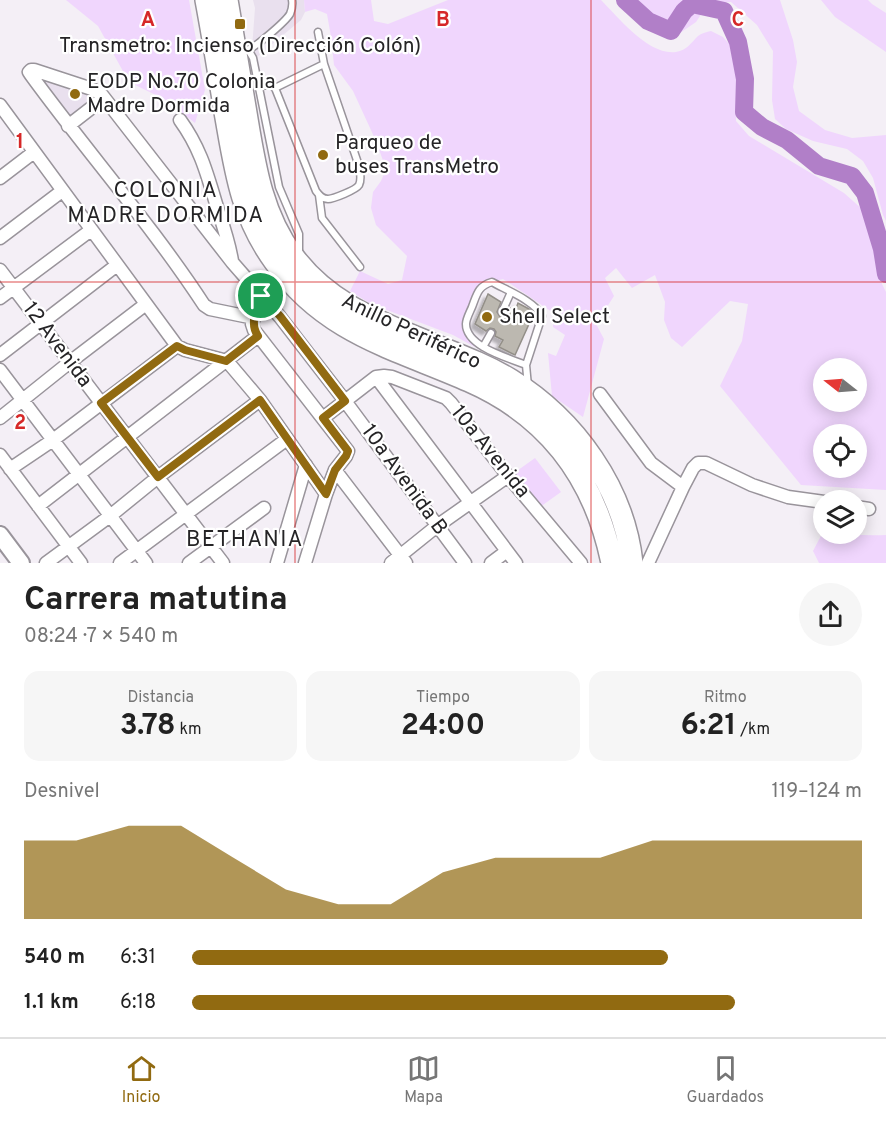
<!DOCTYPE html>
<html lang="es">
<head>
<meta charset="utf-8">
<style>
	body { margin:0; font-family:Overpass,sans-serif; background:#f6f6f6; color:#222; height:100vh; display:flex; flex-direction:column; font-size:22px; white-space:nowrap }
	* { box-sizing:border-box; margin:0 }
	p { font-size:20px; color:#767676 }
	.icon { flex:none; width:33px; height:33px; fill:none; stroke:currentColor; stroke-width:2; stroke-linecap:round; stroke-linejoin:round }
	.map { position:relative; height:563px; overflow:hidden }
	.panel { display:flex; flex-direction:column; background:#fff; flex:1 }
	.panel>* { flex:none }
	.needle { width:39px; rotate:287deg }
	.buttons { position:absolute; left:813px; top:358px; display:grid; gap:12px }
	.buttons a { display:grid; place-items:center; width:54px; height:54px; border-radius:50%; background:#fff; box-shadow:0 3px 15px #0003; font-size:30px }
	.pin { position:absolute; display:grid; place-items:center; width:51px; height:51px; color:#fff; margin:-26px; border:3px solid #fff; border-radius:50%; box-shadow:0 2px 6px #0007 }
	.round { display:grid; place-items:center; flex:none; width:63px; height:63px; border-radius:32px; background:#f6f6f6 }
	.overview { display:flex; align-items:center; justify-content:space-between; height:102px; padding:0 24px }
	h1 { font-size:33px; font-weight:700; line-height:45px }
	.metrics { display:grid; grid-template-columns:repeat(3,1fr); gap:9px; height:102px; padding:6px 24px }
	.metrics div { display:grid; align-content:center; border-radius:15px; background:#f6f6f6; text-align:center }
	.metrics b { font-size:30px; font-weight:700 }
	.metrics small { font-size:16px; font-weight:400 }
	.metrics p { font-size:16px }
	.chart { height:168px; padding:12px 24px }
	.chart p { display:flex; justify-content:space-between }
	.chart svg { width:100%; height:108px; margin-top:6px; fill:#916a11; opacity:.7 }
	ul { padding:0 24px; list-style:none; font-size:20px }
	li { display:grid; grid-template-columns:96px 72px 1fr; align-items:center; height:45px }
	li i { height:15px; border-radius:8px; background:#916a11 }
	.menu { display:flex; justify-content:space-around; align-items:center; height:84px; border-top:2px solid #e0e0e0; background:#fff; font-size:16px; color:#767676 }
	.menu a { display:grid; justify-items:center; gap:3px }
	.menu .current { color:#916a11 }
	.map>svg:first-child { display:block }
</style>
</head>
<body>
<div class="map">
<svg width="886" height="563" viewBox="0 0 886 563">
	<defs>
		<filter id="shadow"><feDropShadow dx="-4" dy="4" stdDeviation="1.5" flood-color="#0004"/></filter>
	</defs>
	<rect width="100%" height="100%" fill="#f4eff6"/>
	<!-- built -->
	<path fill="#e9e0ee" d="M253 0H304L305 12 301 20 251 62 255 8Z
		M36 73 102 99 73 119Z"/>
	<!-- green -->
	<path fill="#f0d6fd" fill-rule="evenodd" d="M66 0H189L205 90 195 123 166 100 129 82 98 26Z
		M304 0H371L374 21 388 24 448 0H601C618 17 649 56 676 52 687 50 691 43 698 36 702 33 707 32 711 31L723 37 730 45 736 77V121L749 136 844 193 862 209 875 228 882 284 886 292V490L801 485 720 386 742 341 748 304 730 301 682 347 671 338 664 320 665 302 655 275 632 288 616 268 605 278 614 296 596 324 604 339 583 417 552 396 548 353 556 356 565 335 553 327V324L561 325V315L555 314 503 279 484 284 466 328 475 347 453 335 371 304 350 291 360 271 388 284 402 280 407 256 376 225 371 208 373 192 381 181 386 169 376 141 353 91 334 65 331 37 327 14 315 9 305 12ZM824 369H856V402H824ZM824 435H856V468H824Z
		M625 0H780L793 40 797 62 793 87 799 111 825 130 852 138 886 135V221L883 215 873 178 863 161 847 149 813 141 786 129 775 119 772 100 773 51 757 25 731 2 708 4 696 22 680 33 658 28 645 20Z
		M821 0H868L872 4 886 13V52L835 17Z
		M535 458 561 492 540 507 514 473Z
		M823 532 824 534C845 534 865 536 886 535V563H819L813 551Z"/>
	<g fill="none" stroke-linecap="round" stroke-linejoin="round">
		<!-- river -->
		<path stroke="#b17fc8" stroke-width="18" d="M625 0 648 21 671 31 684 11 692 4 724 11 738 42 745 79 744 112 762 127 787 140 819 166 852 176 865 193 882 249 886 274"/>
	</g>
	<!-- building -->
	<path fill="#bcb8b0" stroke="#938f88" stroke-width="1.5" filter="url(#shadow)" d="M488 294 501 302 497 312 500 317 506 316 510 308 515 311 518 303 529 309 534 313 515 355 499 347 503 340 495 336 496 332 494 329 490 328 486 331 475 324Z"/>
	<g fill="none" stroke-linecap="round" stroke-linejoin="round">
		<defs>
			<path id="lane" d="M245 51C254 49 285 22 290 14 292 9 293 5 292 0
				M249 51 253 58 279 187 299 234V253
				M259 86 271 85 275 88 316 191C319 195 322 199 328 199 333 199 356 190 359 185 362 179 360 172 359 166L324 64 318 32
				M275 88 324 64
				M319 195 322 218 360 267
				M502 312 511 292
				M483 347 491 333
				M526 365C509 358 466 347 466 324 466 319 470 312 472 307 477 294 478 286 492 282 506 290 535 301 542 316L526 365 528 386"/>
			<path id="street" d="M0 105 177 346 185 350 227 361 260 400 326 494
				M180 120C201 149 207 174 217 207 223 225 229 242 232 261
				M68 126 104 98
				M0 178 34 152
				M0 238 62 191
				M0 270 223 563
				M261 296 252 324 254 330 348 451 346 456 335 470 326 494 305 563
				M0 298 91 230
				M254 318 210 309 204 305C151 224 87 152 31 75L29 72 31 70H34L92 89 102 95 232 262 280 317 345 401 465 563
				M0 355 117 265
				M0 370 146 563
				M376 377 516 563
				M600 394 651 463 683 487
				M0 418 70 362 146 304
				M323 418 376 377 384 376 392 377 446 398 451 403 508 476 581 563
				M0 455 81 563
				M10 469 53 440 177 346
				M335 470 406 563
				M38 506 258 336
				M856 507 869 509
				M46 563 110 516 158 477 260 400
				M120 563 287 439
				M189 563 264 508
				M277 563 306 465
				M391 563 437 526 508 476
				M491 563 507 551
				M648 563 683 487 693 468 698 463H706L752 485 788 497 824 502"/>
			<path id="secondary" d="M0 535 21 563"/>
			<path id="highway" d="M206 0C213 37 219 75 225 112 235 168 240 214 275 262 325 333 394 348 469 381 549 416 595 479 612 563
				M227 0C233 36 239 71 245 107 254 160 260 212 293 256 330 306 383 323 437 346 462 356 488 366 511 380 575 420 624 488 632 563"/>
		</defs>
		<!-- lane casing -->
		<use href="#lane" stroke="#99949b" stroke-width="9"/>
		<!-- street casing -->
		<use href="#street" stroke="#99949b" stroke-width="15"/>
		<!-- secondary casing -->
		<use href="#secondary" stroke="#99949b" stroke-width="20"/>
		<!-- highway casing -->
		<use href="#highway" stroke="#99949b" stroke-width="24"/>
		<!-- lane -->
		<use href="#lane" stroke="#fff" stroke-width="6"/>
		<!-- street -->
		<use href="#street" stroke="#fff" stroke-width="12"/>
		<!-- secondary -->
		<use href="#secondary" stroke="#fff" stroke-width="16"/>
		<!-- highway -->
		<use href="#highway" stroke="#fff" stroke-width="21"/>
	</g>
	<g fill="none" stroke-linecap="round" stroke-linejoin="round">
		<defs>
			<path id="route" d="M261 296 280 316 345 401 323 418 348 451 346 456 335 470 326 494 260 400 158 477 101 403 177 346 185 350 226 361 258 336C249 323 257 309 261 296Z"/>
		</defs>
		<!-- route casing -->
		<use href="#route" stroke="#fff" stroke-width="12"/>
		<!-- route -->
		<use href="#route" stroke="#916a11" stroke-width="8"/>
	</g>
	<!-- grid -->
	<path fill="none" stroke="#d62828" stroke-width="1.5" stroke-opacity="0.55" d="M295 0V563M591 0V563M0 282H886"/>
	<!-- markers -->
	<g fill="#916a11" stroke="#fff" stroke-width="2">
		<rect x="234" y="18" width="12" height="12" rx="3"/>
		<circle cx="75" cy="94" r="6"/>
		<circle cx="323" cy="155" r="6"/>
		<circle cx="487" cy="317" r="6"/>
	</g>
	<g text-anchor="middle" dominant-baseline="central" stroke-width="4.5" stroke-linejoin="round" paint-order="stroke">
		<!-- poi labels -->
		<g font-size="21" fill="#252426" stroke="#fff" text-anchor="start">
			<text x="240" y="46" text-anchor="middle">Transmetro: Incienso (Dirección Colón)</text>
			<text x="87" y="82">EODP No.70 Colonia<tspan x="87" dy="24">Madre Dormida</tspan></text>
			<text x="335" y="143">Parqueo de<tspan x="335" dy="24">buses TransMetro</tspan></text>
			<text x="499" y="317">Shell Select</text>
		</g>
		<!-- street labels -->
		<g font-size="21" fill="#252426" stroke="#fff">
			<text transform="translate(411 332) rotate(25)">Anillo Periférico</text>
			<text transform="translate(57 345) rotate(53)">12 Avenida</text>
			<text transform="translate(490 452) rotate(51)">10a Avenida</text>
			<text transform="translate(404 480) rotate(54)">10a Avenida B</text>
		</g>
		<!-- neighbourhood labels -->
		<g font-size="22" letter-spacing="1.5" fill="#252426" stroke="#fff">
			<text x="166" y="191">COLONIA<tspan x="166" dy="25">MADRE DORMIDA</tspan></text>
			<text x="245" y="540">BETHANIA</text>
		</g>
	</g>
	<g font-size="20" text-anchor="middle" font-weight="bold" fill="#d62828" stroke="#fff" stroke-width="4.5" stroke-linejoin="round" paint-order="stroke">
		<text x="148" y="26">A</text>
		<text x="443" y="26">B</text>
		<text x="738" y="26">C</text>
		<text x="20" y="148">1</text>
		<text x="20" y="429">2</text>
	</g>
</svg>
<div class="buttons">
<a><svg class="needle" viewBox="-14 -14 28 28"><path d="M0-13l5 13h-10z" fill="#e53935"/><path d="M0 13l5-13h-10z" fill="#767676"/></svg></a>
<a><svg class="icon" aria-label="locate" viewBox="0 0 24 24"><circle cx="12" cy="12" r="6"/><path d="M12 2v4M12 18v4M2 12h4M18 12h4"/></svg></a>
<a><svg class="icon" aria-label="layers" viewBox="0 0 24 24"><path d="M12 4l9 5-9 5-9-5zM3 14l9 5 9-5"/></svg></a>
</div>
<div class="pin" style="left:261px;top:296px;background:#1e9e55"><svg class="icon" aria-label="arrive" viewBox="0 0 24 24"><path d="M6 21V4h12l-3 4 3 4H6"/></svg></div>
</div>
<section class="panel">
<div class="overview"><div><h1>Carrera matutina</h1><p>08:24 · 7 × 540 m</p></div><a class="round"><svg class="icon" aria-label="share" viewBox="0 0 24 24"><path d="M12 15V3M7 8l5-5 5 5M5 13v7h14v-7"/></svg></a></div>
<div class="metrics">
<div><p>Distancia</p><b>3.78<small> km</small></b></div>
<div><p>Tiempo</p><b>24:00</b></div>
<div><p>Ritmo</p><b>6:21<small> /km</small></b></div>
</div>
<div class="chart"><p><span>Desnivel</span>119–124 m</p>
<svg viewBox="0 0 160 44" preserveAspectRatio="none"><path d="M0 44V12L10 12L20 6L30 6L40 19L50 32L60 38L70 38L80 25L90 19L100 19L110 19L120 12L130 12L140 12L150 12L160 12V44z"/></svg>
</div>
<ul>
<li><b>540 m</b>6:31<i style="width:71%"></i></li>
<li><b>1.1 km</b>6:18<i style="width:81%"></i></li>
</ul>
</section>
<nav class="menu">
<a class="current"><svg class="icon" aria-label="home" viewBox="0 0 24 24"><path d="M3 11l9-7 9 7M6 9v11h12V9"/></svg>Inicio</a>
<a><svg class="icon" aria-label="map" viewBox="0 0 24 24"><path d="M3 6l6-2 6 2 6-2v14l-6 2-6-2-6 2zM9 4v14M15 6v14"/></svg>Mapa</a>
<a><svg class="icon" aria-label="saved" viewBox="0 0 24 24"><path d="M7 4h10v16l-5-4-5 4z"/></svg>Guardados</a>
</nav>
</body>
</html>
